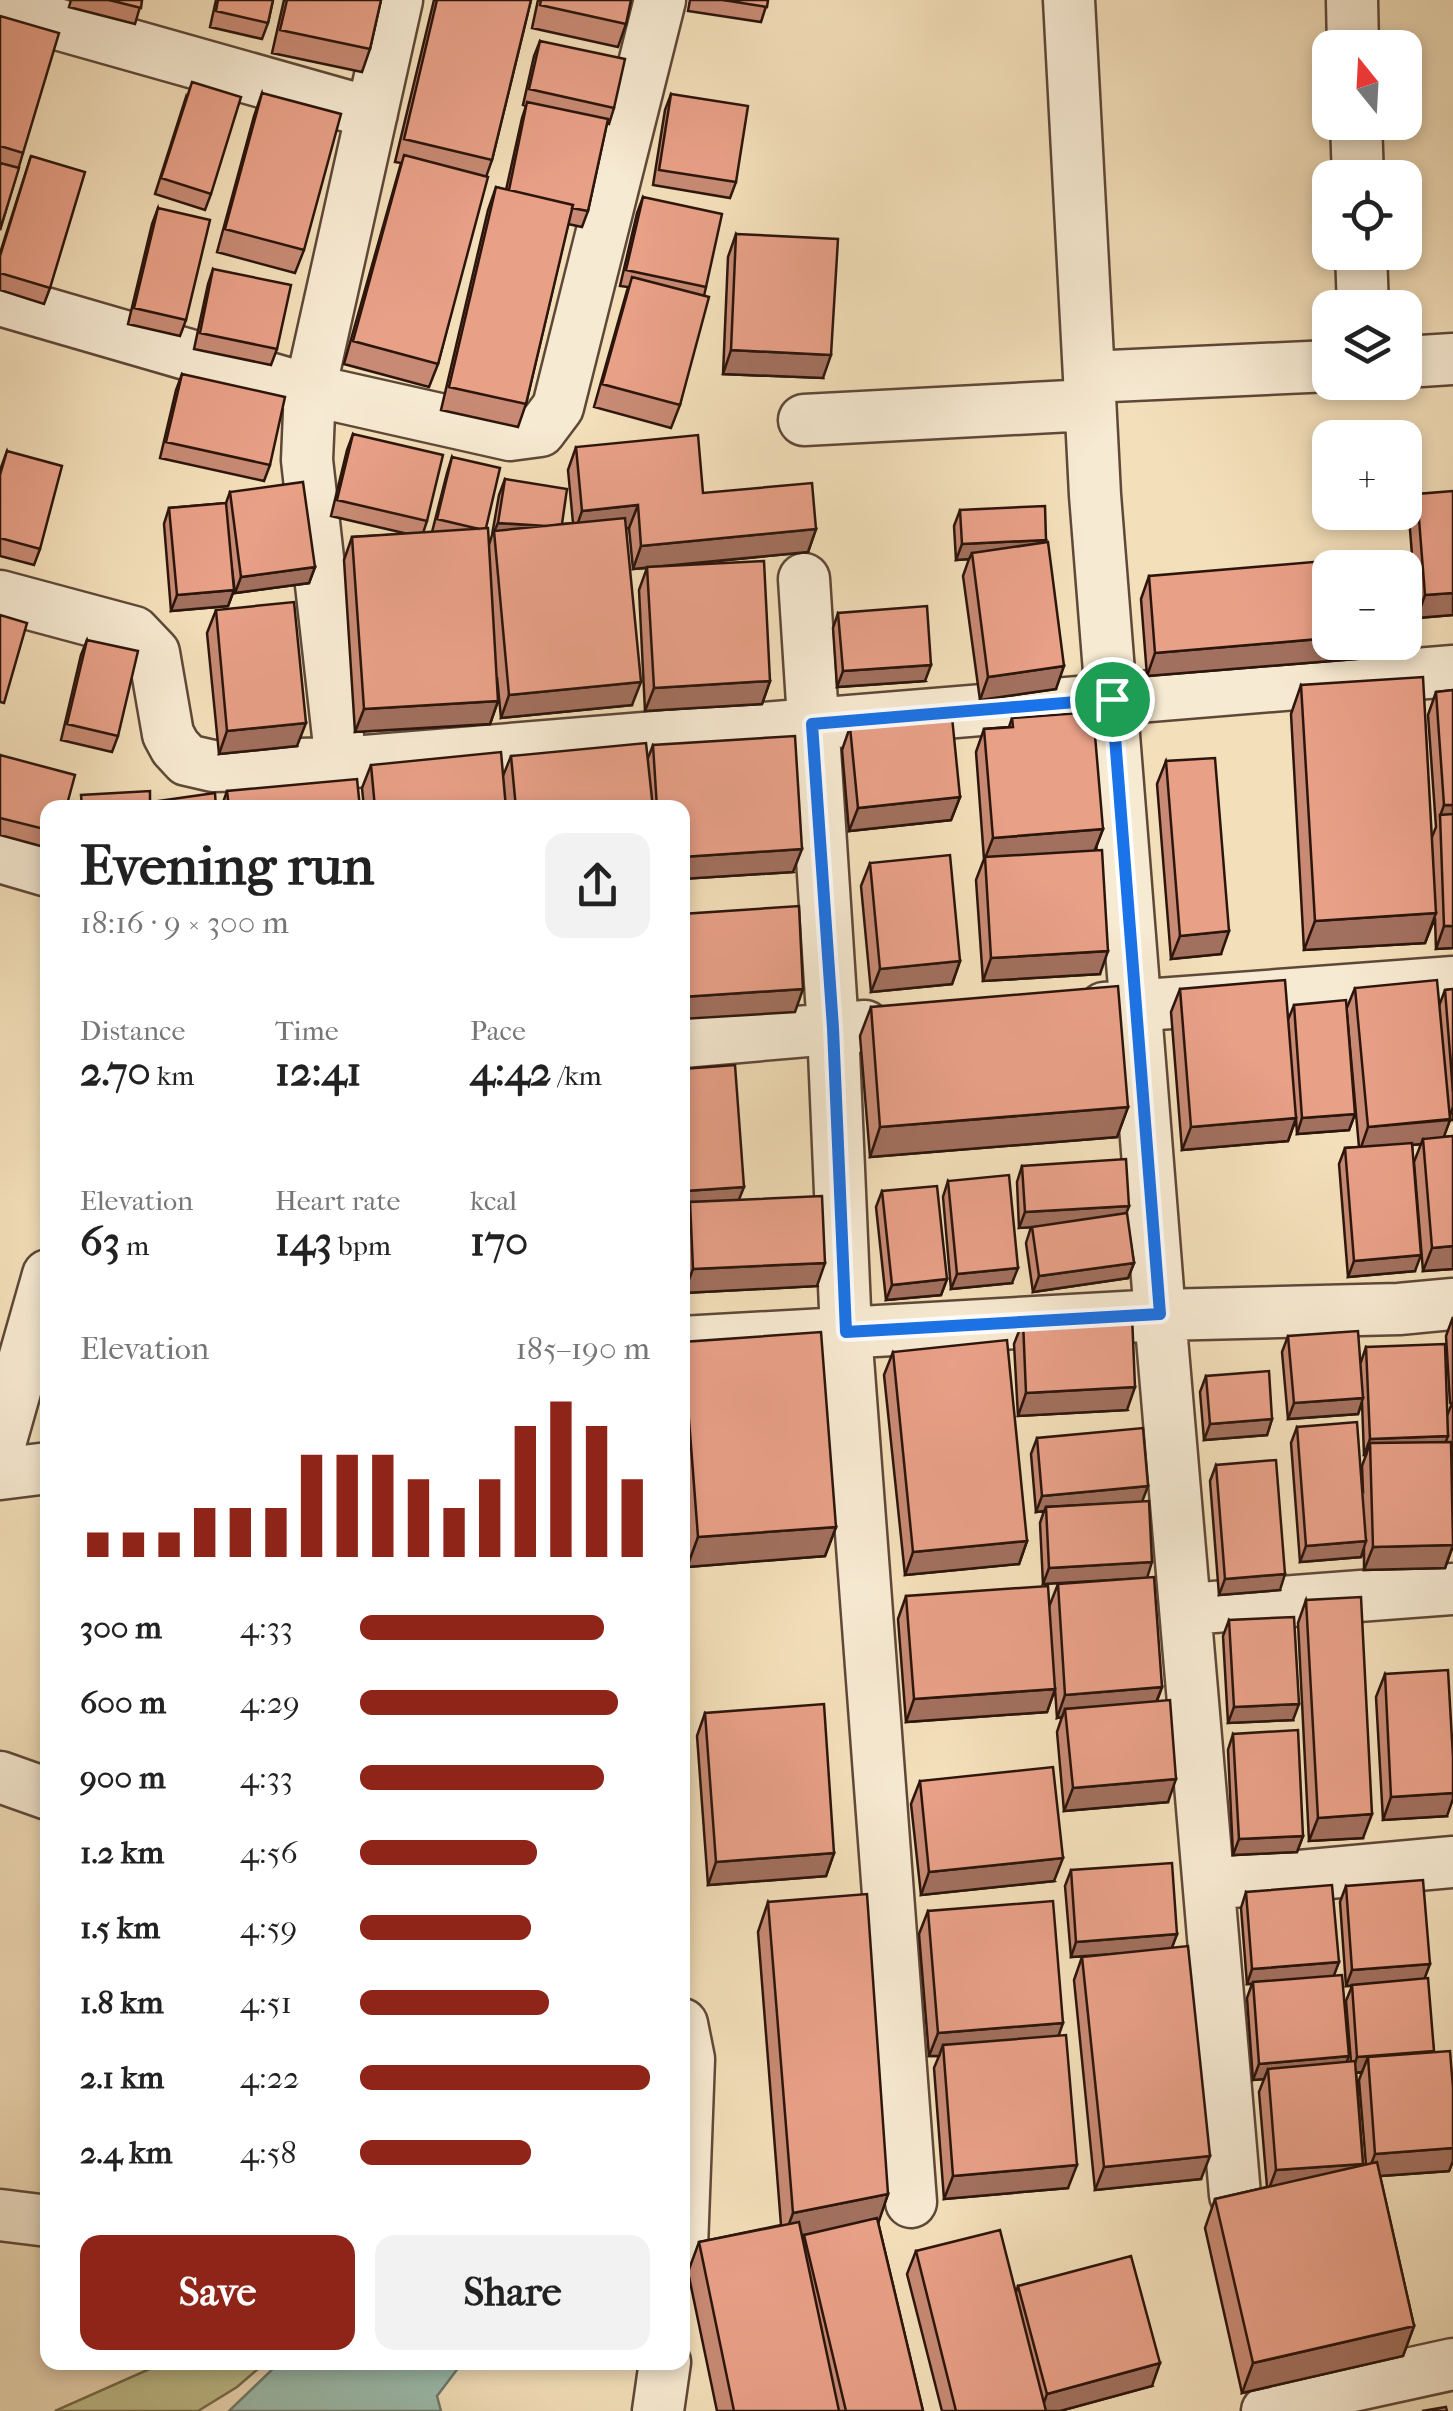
<!DOCTYPE html>
<html lang="en">
<head>
<meta charset="utf-8">
<style>
	body { margin:0; font-family:"IM FELL French Canon",serif; background:#f2f2f2; color:#222; height:100vh; display:flex; flex-direction:column; font-size:38px; white-space:nowrap }
	* { box-sizing:border-box; margin:0 }
	p { font-size:32px; color:#767676 }
	.icon { flex:none; width:55px; height:55px; fill:none; stroke:currentColor; stroke-width:2; stroke-linecap:round; stroke-linejoin:round }
	.map { position:relative; flex:1; overflow:hidden }
	.drawer { position:absolute; left:40px; top:800px; width:650px; height:1570px; display:flex; flex-direction:column; background:#fff; border-radius:20px; box-shadow:0 5px 15px #0003 }
	.drawer>* { flex:none }
	.needle { width:65px; rotate:342deg }
	.tools { position:absolute; left:1312px; top:30px; display:grid; gap:20px }
	.tools a { display:grid; place-items:center; width:110px; height:110px; border-radius:20px; background:#fff; box-shadow:0 5px 15px #0003; font-size:50px }
	.pin { position:absolute; display:grid; place-items:center; width:85px; height:85px; color:#fff; margin:-42px; border:5px solid #fff; border-radius:50%; box-shadow:0 2px 10px #0007 }
	.round { display:grid; place-items:center; flex:none; width:105px; height:105px; border-radius:20px; background:#f2f2f2 }
	.headline { display:flex; align-items:center; justify-content:space-between; height:170px; padding:0 40px }
	h1 { font-size:55px; font-weight:800; line-height:75px }
	.metrics { display:grid; grid-template-columns:repeat(3,1fr); gap:15px; height:170px; padding:10px 40px }
	.metrics div { display:grid; align-content:center }
	.metrics b { font-size:42px; font-weight:800 }
	.metrics small { font-size:28px; font-weight:400 }
	.metrics p { font-size:28px }
	.chart { height:280px; padding:20px 40px }
	.chart p { display:flex; justify-content:space-between }
	.chart svg { width:100%; height:180px; margin-top:10px; stroke:#8f2418; stroke-width:6 }
	.button { display:flex; gap:20px; margin-top:auto; padding:20px 40px }
	.button a { flex:1; height:115px; border-radius:20px; background:#8f2418; color:#fff; font-size:40px; font-weight:800; line-height:115px; text-align:center }
	.button a+a { background:#f2f2f2; color:#222 }
	ul { padding:0 40px; list-style:none; font-size:32px }
	li { display:grid; grid-template-columns:160px 120px 1fr; align-items:center; height:75px }
	li i { height:25px; border-radius:12px; background:#8f2418 }
	.map>svg:first-child { display:block }
</style>
</head>
<body>
<div class="map">
<svg width="1453" height="2411" viewBox="0 0 1453 2411">
	<rect width="100%" height="100%" fill="#f3dfba"/>
	<filter id="stains"><feTurbulence type="fractalNoise" baseFrequency=".002" numOctaves="4"/><feColorMatrix values="0 0 0 0 .2 0 0 0 0 .09 0 0 0 0 .02 0 0 0 .5 -.17"/></filter>
	<radialGradient id="worn" r=".72"><stop offset=".6" stop-color="#630" stop-opacity="0"/><stop offset="1" stop-color="#630" stop-opacity=".3"/></radialGradient>
	<!-- green -->
	<path fill="#c0c08c" stroke="#766a4c" stroke-width="2.5" d="M163 2363H265L237 2387 198 2411H55Z"/>
	<!-- water -->
	<path fill="#9bbdae" stroke="#6f7a6d" stroke-width="2.5" d="M279 2363V2362L462 2363 437 2396 441 2411H229Z"/>
	<g fill="none" stroke-linecap="round" stroke-linejoin="round">
		<defs>
			<path id="minor" d="M1069 0 1089 377
				M1352 0 1353 48
				M0 8 372 113
				M1356 122 1358 178
				M1361 252 1363 308
				M0 300 310 390 510 435 540 431 558 407 660 0
				M1405 362 1453 359
				M804 420 1089 405
				M804 579 833 1029 846 1332 911 2202
				M0 596 134 632 154 653 168 734 175 747 187 760 213 766 341 763 1453 671
				M341 763 307 460 310 390 397 0
				M0 857 48 871
				M1104 1008 1453 982
				M682 1042 865 1026
				M682 1342 1160 1315 1399 1309 1453 1304
				M0 1444 48 1275
				M0 1474 48 1468
				M1187 1609 1453 1589
				M0 1777 48 1794
				M1209 1884 1453 1862
				M682 2024 689 2059 682 2247
				M1235 2195 1160 1315 1095 495 1089 377 1330 366
				M0 2215 48 2221
				M658 2411 665 2362
				M1267 2411 1339 2389 1453 2364"/>
		</defs>
		<!-- minor casing -->
		<use href="#minor" stroke="#5e4838" stroke-width="55"/>
		<!-- minor -->
		<use href="#minor" stroke="#f7ead2" stroke-width="50"/>
	</g>
	<!-- wall -->
	<path fill="#c88a74" stroke="#2c150c" stroke-width="2.5" fill-rule="evenodd" d="M71 0H142L135 24 69 7Z
		M216 0H273L268 23 262 39 210 27Z
		M284 0H381L370 49 362 72 272 53Z
		M434 0H531L492 160 486 177 438 364 429 387 344 364 401 163 395 162Z
		M538 0H631L626 24 618 47 532 28Z
		M690 0H768L761 22 688 11Z
		M0 16 23 153 0 230Z
		M540 41 614 108 609 124 607 123 588 211 582 227 568 224 526 404 518 427 441 410 488 210 496 187 506 190 522 118 526 106 523 105 534 56Z
		M262 93 304 250 295 273 217 252 254 116Z
		M671 94 736 182 730 198 653 185 665 110Z
		M186 97 211 194 205 210 155 194Z
		M31 156 50 288 44 304 0 290V253Z
		M643 197 706 287 680 405 671 428 594 407 628 287 620 286 637 213Z
		M158 208 186 320 180 336 128 324 152 224Z
		M736 234 823 378 723 374 728 257Z
		M213 269 277 349 271 365 194 349 208 284Z
		M182 374 270 465 264 481 160 458 176 390Z
		M353 434 427 521 423 533 432 532 447 473 452 457 486 528 489 545 492 535 499 495 505 479 562 524 573 523 568 470 576 447 703 493 816 529 808 552 657 567 770 681 762 704 645 711 639 590 647 568 633 569 629 528H626L632 705 501 718 497 677 498 701 490 724 355 732 344 560 352 537 408 534 331 516 347 450Z
		M7 451 40 549 34 565 0 556V470Z
		M230 492 315 567 309 583 235 593 231 562 234 590 228 606 171 611 164 524 169 508 226 503Z
		M1417 494 1453 615 1417 618 1409 517Z
		M960 510 1046 540 1056 689 980 700 963 576 969 559 956 560 954 526Z
		M1149 576 1368 658 1147 676 1141 599Z
		M216 610 297 746 219 754 207 633Z
		M838 613 925 681 837 687 833 628Z
		M87 640 118 736 112 752 61 740 81 655Z
		M1301 685 1432 837 1436 827 1428 715 1436 692 1453 690V948L1436 949 1435 918 1425 943 1304 950 1291 714Z
		M1012 718 1103 829 1095 850 1100 974 983 981 976 880 984 859 976 752 984 729 1009 727Z
		M850 727 960 797 951 820 849 831 842 750Z
		M653 745 793 872 682 879V808H364L362 788 371 765 503 776 511 756 648 758Z
		M0 755 48 808V848L0 835Z
		M1166 761 1221 954 1171 959 1157 784Z
		M227 791 360 808H221Z
		M870 863 960 961 952 984 871 992 861 886Z
		M1355 988 1439 1006 1445 990 1453 989V1120H1450L1443 1137 1453 1136V1269L1423 1271 1414 1162 1421 1144 1412 1145 1415 1271 1348 1277 1339 1164 1345 1148 1359 1147 1347 1014 1355 1114 1349 1130 1297 1134 1296 1119 1288 1141 1182 1150 1171 1012 1180 989 1288 1020 1294 1005 1346 1010Z
		M871 1007 1128 1107 1117 1137 870 1157 860 1036Z
		M682 1069 739 1200 817 1286 684 1293 682 1222 688 1206 682 1207Z
		M1022 1166 1129 1206 1126 1213 1134 1263 1128 1278 1033 1292 1026 1243 1031 1227 1019 1228 1017 1182Z
		M948 1181 1012 1283 951 1289 943 1197Z
		M882 1191 947 1279 941 1295 886 1300 876 1207Z
		M1453 1317V1546L1445 1568 1364 1570V1548L1361 1557 1300 1562 1291 1443 1297 1427 1363 1491 1362 1466 1366 1455H1364L1362 1402 1358 1414 1288 1419 1282 1352 1288 1336 1361 1362 1366 1347 1447 1416 1452 1403H1450L1446 1336Z
		M1023 1321 1127 1410 1018 1416 1014 1344Z
		M683 1342 836 1527 825 1556 687 1567 682 1504Z
		M893 1352 1027 1541 1019 1564 905 1575 884 1375Z
		M1206 1376 1272 1419 1267 1435 1204 1440 1200 1392Z
		M1037 1438 1142 1501 1147 1578 1162 1687 1157 1701 1168 1802 1064 1811 1057 1732 1062 1717 1057 1718 1055 1689 1047 1712 906 1722 898 1619 906 1596 1049 1607 1058 1584 1125 1579 1043 1584 1040 1523 1044 1511 1036 1512 1031 1454Z
		M1216 1465 1280 1590 1219 1595 1210 1481Z
		M1306 1600 1363 1838 1309 1841 1298 1623Z
		M1229 1620 1293 1720 1228 1723 1223 1636Z
		M1385 1674 1447 1816 1383 1820 1376 1697Z
		M705 1713 834 1853 826 1876 708 1885 697 1736Z
		M1233 1734 1303 1836 1297 1852 1233 1855 1228 1750Z
		M920 1781 1054 1881 921 1895 911 1804Z
		M1071 1870 1177 1934 1172 1947 1201 2179 1095 2190 1074 1980 1082 1957 1084 1956 1071 1957 1065 1886Z
		M1346 1886 1425 1979 1434 2052 1453 2088V2161L1449 2171 1380 2176 1414 2326 1403 2356 1242 2393 1205 2228 1215 2199 1267 2187 1259 2092 1264 2079 1253 2080 1247 1998 1252 1984H1247L1241 1908 1246 1892 1334 1975 1347 2062H1351L1346 2001 1352 1986H1346L1340 1902ZM1362 2072 1359 2080 1366 2165 1363 2166 1356 2073Z
		M768 1902 888 2194 878 2222 923 2411H717L688 2272 699 2242 781 2225 758 1932Z
		M928 1911 1059 2036 1068 2188 944 2199 934 2068 939 2056H929L919 1934Z
		M916 2251 1016 2292 1018 2286 1152 2386 1060 2411H942L907 2274Z"/>
	<!-- shaded-wall -->
	<path fill="#a2705e" stroke="#2c150c" stroke-width="2.5" d="M731 350 831 355 823 378 723 374Z
		M638 505 629 528 574 534 582 511Z
		M498 523 562 526 494 532Z
		M816 529 808 552 633 569 641 546Z
		M1046 540 1040 556 972 553 969 559 956 560 962 544Z
		M315 567 309 583 235 593 241 577Z
		M234 590 228 606 171 611 177 595Z
		M1453 593V615L1417 618 1425 595Z
		M1330 638V642H1374L1368 658 1147 676 1155 653Z
		M931 665 925 681 837 687 843 671Z
		M1064 666 1056 689 980 700 988 677Z
		M770 681 762 704 645 711 654 688Z
		M641 682 632 705 501 718 509 695Z
		M498 701 490 724 355 732 364 709Z
		M306 723 297 746 219 754 227 731Z
		M960 797 951 820 849 831 858 808Z
		M1444 805H1453V827L1440 816Z
		M1103 829 1094 852 984 861 993 838Z
		M802 849 793 872 682 879V857Z
		M1436 913 1425 943 1304 950 1315 921Z
		M1444 926H1453V948L1436 949Z
		M1229 931 1221 954 1171 959 1180 936Z
		M1108 951 1100 974 983 981 991 958Z
		M960 961 952 984 871 992 880 969Z
		M803 989 795 1012 682 1019V997Z
		M1128 1107 1117 1137 870 1157 880 1127Z
		M1453 1107V1120H1450L1442 1142 1423 1139 1421 1144 1360 1150 1368 1127 1448 1120Z
		M1355 1114 1349 1130 1297 1134 1302 1118Z
		M1296 1118 1288 1141 1182 1150 1191 1127Z
		M744 1187 738 1202H690L688 1206 682 1207V1199L685 1191Z
		M1129 1206 1123 1222 1019 1228 1025 1212Z
		M1453 1246V1269L1423 1271 1432 1248Z
		M1421 1255 1415 1271 1348 1277 1354 1261Z
		M825 1263 817 1286 684 1293 693 1269Z
		M1134 1263 1128 1278 1033 1292 1039 1276Z
		M1018 1268 1012 1283 951 1289 957 1274Z
		M947 1279 941 1295 886 1300 892 1285Z
		M1135 1387 1127 1410 1018 1416 1026 1393Z
		M1363 1398 1358 1414 1288 1419 1294 1403Z
		M1272 1419 1267 1435 1204 1440 1210 1424Z
		M1448 1436 1442 1452 1370 1443 1366 1455H1364L1370 1439Z
		M1148 1486 1142 1502 1046 1507 1044 1511 1036 1512 1042 1496Z
		M836 1527 825 1556 687 1567 698 1537Z
		M1027 1541 1019 1564 905 1575 913 1552Z
		M1366 1541 1361 1557 1300 1562 1306 1546Z
		M1453 1545 1445 1568 1364 1570 1373 1547Z
		M1152 1562 1147 1578 1043 1584 1049 1568Z
		M1285 1574 1280 1590 1219 1595 1225 1579Z
		M1162 1687 1153 1710 1065 1709 1062 1717 1057 1718 1065 1695Z
		M1055 1689 1047 1712 906 1722 914 1699Z
		M1299 1704 1293 1720 1228 1723 1234 1707Z
		M1176 1779 1168 1802 1064 1811 1073 1788Z
		M1453 1793V1799L1447 1816 1383 1820 1391 1797Z
		M1372 1814 1363 1838 1309 1841 1318 1818Z
		M1303 1836 1297 1852 1233 1855 1239 1839Z
		M834 1853 826 1876 708 1885 716 1862Z
		M1063 1858 1054 1881 921 1895 929 1872Z
		M1177 1934 1171 1950 1071 1957 1076 1942Z
		M1339 1962 1333 1978 1247 1984 1252 1969Z
		M1430 1964 1424 1980 1346 1986 1352 1970Z
		M1063 2023 1055 2046 943 2045 939 2056H929L938 2033Z
		M1434 2051 1368 2057 1362 2072 1352 2073 1357 2057Z
		M1349 2056 1343 2072 1268 2069 1264 2079 1253 2080 1259 2064Z
		M1453 2148V2161L1449 2171 1366 2177 1375 2154Z
		M1210 2156 1201 2179 1095 2190 1104 2167Z
		M1363 2164 1355 2187 1267 2194 1276 2170Z
		M1077 2165 1068 2188 944 2199 953 2176Z
		M888 2194 878 2224 804 2235 802 2239 782 2243 793 2213Z
		M1414 2326 1403 2356 1242 2393 1253 2363Z
		M1160 2363 1152 2386 1060 2411H1041L1047 2394Z"/>
	<!-- building -->
	<path fill="#e8a087" stroke="#2c150c" stroke-width="2.5" d="M109 0H142L141 8Z
		M218 0H273L268 23 216 11Z
		M287 0H381L370 49 280 30Z
		M437 0H531L492 160 404 139Z
		M541 0H631L626 24 540 5Z
		M723 0H768L767 7Z
		M0 16 59 33 23 153 0 146Z
		M540 41 625 59 614 108 529 89Z
		M192 82 241 97 211 194 161 178Z
		M262 93 341 114 304 250 225 229Z
		M671 94 748 106 736 182 659 170Z
		M527 102 608 119 588 211 572 208 573 205 509 190Z
		M404 155 488 177 438 364 353 341Z
		M31 156 85 172 50 288 0 273V256Z
		M0 163 19 168 0 230Z
		M496 187 573 205 526 404 449 387Z
		M643 197 722 214 706 287 626 270Z
		M158 208 210 220 186 320 134 308Z
		M736 234 838 239 831 355 731 350Z
		M213 269 291 285 277 349 200 333Z
		M632 277 709 297 680 405 602 384Z
		M182 374 285 397 270 465 166 442Z
		M353 434 443 455 427 521 337 500Z
		M698 435 703 493 812 483 816 529 641 546 638 505 582 511 576 447Z
		M7 451 62 466 40 549 0 538V475Z
		M452 457 500 468 486 528 479 529 437 519Z
		M505 479 567 489 562 524 546 526 498 523Z
		M303 482 315 567 241 577 230 492Z
		M1453 491V593L1425 595 1417 494Z
		M226 503 234 590 177 595 169 508Z
		M1045 506 1046 540 962 544 960 510Z
		M625 518 641 682 509 695 494 531Z
		M488 528 498 701 364 709 352 537Z
		M1048 542 1064 666 988 677 972 553Z
		M1371 557V568H1330V638L1155 653 1149 576Z
		M764 561 770 681 654 688 647 567Z
		M294 602 306 723 227 731 216 610Z
		M927 606 931 665 843 671 838 613Z
		M0 615 27 623 4 703 0 702Z
		M87 640 138 651 118 736 67 724Z
		M1423 677 1436 913 1315 921 1301 685Z
		M1453 690V805H1444L1436 692Z
		M1093 712 1103 829 993 838 984 729 1013 727 1012 718Z
		M952 717 960 797 858 808 850 727Z
		M795 736 802 849 682 857V808H657L653 745Z
		M646 743 653 808H516L511 756Z
		M501 752 506 808H375L371 765Z
		M0 755 75 775 66 808H48V830L0 818Z
		M1215 758 1229 931 1180 936 1166 761Z
		M357 779 360 808H229L227 791Z
		M150 791V808H82L81 795Z
		M215 793 216 808H159L158 801Z
		M1453 814V926H1444L1440 815Z
		M1102 850 1108 951 991 958 985 857Z
		M950 855 960 961 880 969 870 863Z
		M799 906 803 989 682 997V914Z
		M1285 980 1296 1118 1191 1127 1180 989Z
		M1437 980 1450 1119 1368 1127 1355 988Z
		M1118 986 1128 1107 880 1127 871 1007Z
		M1453 989V1092L1445 990Z
		M1346 1000 1355 1114 1302 1118 1294 1005Z
		M735 1065 744 1187 685 1191 682 1151V1069Z
		M1453 1136V1246L1432 1248 1423 1139Z
		M1412 1143 1421 1255 1354 1261 1345 1148Z
		M1126 1159 1129 1206 1025 1212 1022 1166Z
		M1009 1175 1018 1268 957 1274 948 1181Z
		M937 1186 947 1279 892 1285 882 1191Z
		M822 1196 825 1263 693 1269 690 1202Z
		M1127 1213 1134 1263 1039 1276 1032 1227Z
		M1132 1315 1135 1387 1026 1393 1023 1321Z
		M1358 1331 1363 1398 1294 1403 1288 1336Z
		M821 1332 836 1527 698 1537 683 1342Z
		M1007 1340 1027 1541 913 1552 893 1352Z
		M1445 1344 1448 1436 1370 1439 1366 1347Z
		M1269 1371 1272 1419 1210 1424 1206 1376Z
		M1357 1422 1366 1541 1306 1546 1297 1427Z
		M1143 1428 1148 1486 1042 1496 1037 1438Z
		M1451 1442 1453 1545 1373 1547 1370 1443Z
		M1276 1460 1285 1574 1225 1579 1216 1465Z
		M1149 1501 1152 1562 1049 1568 1046 1507Z
		M1154 1577 1162 1687 1065 1695 1058 1584Z
		M1048 1586 1055 1689 914 1699 906 1596Z
		M1361 1597 1372 1814 1318 1818 1306 1600Z
		M1294 1617 1299 1704 1234 1707 1229 1620Z
		M1448 1670 1453 1757V1793L1391 1797 1385 1674Z
		M1170 1700 1176 1779 1073 1788 1065 1709Z
		M824 1704 834 1853 716 1862 705 1713Z
		M1298 1730 1303 1836 1239 1839 1233 1734Z
		M1053 1767 1063 1858 929 1872 920 1781Z
		M1172 1863 1177 1934 1076 1942 1071 1870Z
		M1423 1880 1430 1964 1352 1970 1346 1886Z
		M1332 1885 1339 1962 1252 1969 1246 1892Z
		M867 1894 888 2194 793 2213 768 1902Z
		M1053 1901 1063 2023 938 2033 928 1911Z
		M1188 1946 1210 2156 1104 2167 1082 1957Z
		M1342 1975 1349 2056 1259 2064 1253 1982Z
		M1428 1978 1434 2051 1357 2057 1352 1985Z
		M1066 2035 1077 2165 953 2176 943 2045Z
		M1450 2051 1453 2088V2148L1375 2154 1368 2057Z
		M1355 2061 1363 2164 1276 2170 1268 2069Z
		M1377 2162 1414 2326 1253 2363 1215 2199Z
		M877 2218 923 2411H846L804 2235Z
		M799 2222 839 2411H734L699 2242Z
		M1000 2230 1046 2411H956L916 2251Z
		M1131 2256 1160 2363 1047 2394 1018 2286Z
		M1446 2407 1447 2411H1422Z"/>
	<g fill="none" stroke-linecap="round" stroke-linejoin="round">
		<defs>
			<path id="route" d="M1112 699 1160 1314 846 1332 833 1028 812 724Z"/>
		</defs>
		<!-- route casing -->
		<use href="#route" stroke="#fff" stroke-width="20"/>
		<!-- route -->
		<use href="#route" stroke="#1a73e8" stroke-width="12"/>
	</g>
	<rect width="100%" height="100%" filter="url(#stains)"/>
	<rect width="100%" height="100%" fill="url(#worn)"/>
</svg>
<div class="tools">
<a><svg class="needle" viewBox="-14 -14 28 28"><path d="M0-13l5 13h-10z" fill="#e53935"/><path d="M0 13l5-13h-10z" fill="#767676"/></svg></a>
<a><svg class="icon" aria-label="locate" viewBox="0 0 24 24"><circle cx="12" cy="12" r="6"/><path d="M12 2v4M12 18v4M2 12h4M18 12h4"/></svg></a>
<a><svg class="icon" aria-label="layers" viewBox="0 0 24 24"><path d="M12 4l9 5-9 5-9-5zM3 14l9 5 9-5"/></svg></a>
<a>+</a>
<a>−</a>
</div>
<div class="pin" style="left:1112px;top:699px;background:#1e9e55"><svg class="icon" aria-label="arrive" viewBox="0 0 24 24"><path d="M6 21V4h12l-3 4 3 4H6"/></svg></div>
<section class="drawer">
<div class="headline"><div><h1>Evening run</h1><p>18:16 · 9 × 300 m</p></div><a class="round"><svg class="icon" aria-label="share" viewBox="0 0 24 24"><path d="M12 15V3M7 8l5-5 5 5M5 13v7h14v-7"/></svg></a></div>
<div class="metrics">
<div><p>Distance</p><b>2.70<small> km</small></b></div>
<div><p>Time</p><b>12:41</b></div>
<div><p>Pace</p><b>4:42<small> /km</small></b></div>
</div>
<div class="metrics">
<div><p>Elevation</p><b>63<small> m</small></b></div>
<div><p>Heart rate</p><b>143<small> bpm</small></b></div>
<div><p>kcal</p><b>170</b></div>
</div>
<div class="chart"><p><span>Elevation</span>185–190 m</p>
<svg viewBox="0 0 160 44" preserveAspectRatio="none"><path d="M5 44V38M15 44V38M25 44V38M35 44V32M45 44V32M55 44V32M65 44V19M75 44V19M85 44V19M95 44V25M105 44V32M115 44V25M125 44V12M135 44V6M145 44V12M155 44V25"/></svg>
</div>
<ul>
<li><b>300 m</b>4:33<i style="width:84%"></i></li>
<li><b>600 m</b>4:29<i style="width:89%"></i></li>
<li><b>900 m</b>4:33<i style="width:84%"></i></li>
<li><b>1.2 km</b>4:56<i style="width:61%"></i></li>
<li><b>1.5 km</b>4:59<i style="width:59%"></i></li>
<li><b>1.8 km</b>4:51<i style="width:65%"></i></li>
<li><b>2.1 km</b>4:22<i style="width:100%"></i></li>
<li><b>2.4 km</b>4:58<i style="width:59%"></i></li>
</ul>
<div class="button"><a>Save</a><a>Share</a></div>
</section>
</div>
</body>
</html>
